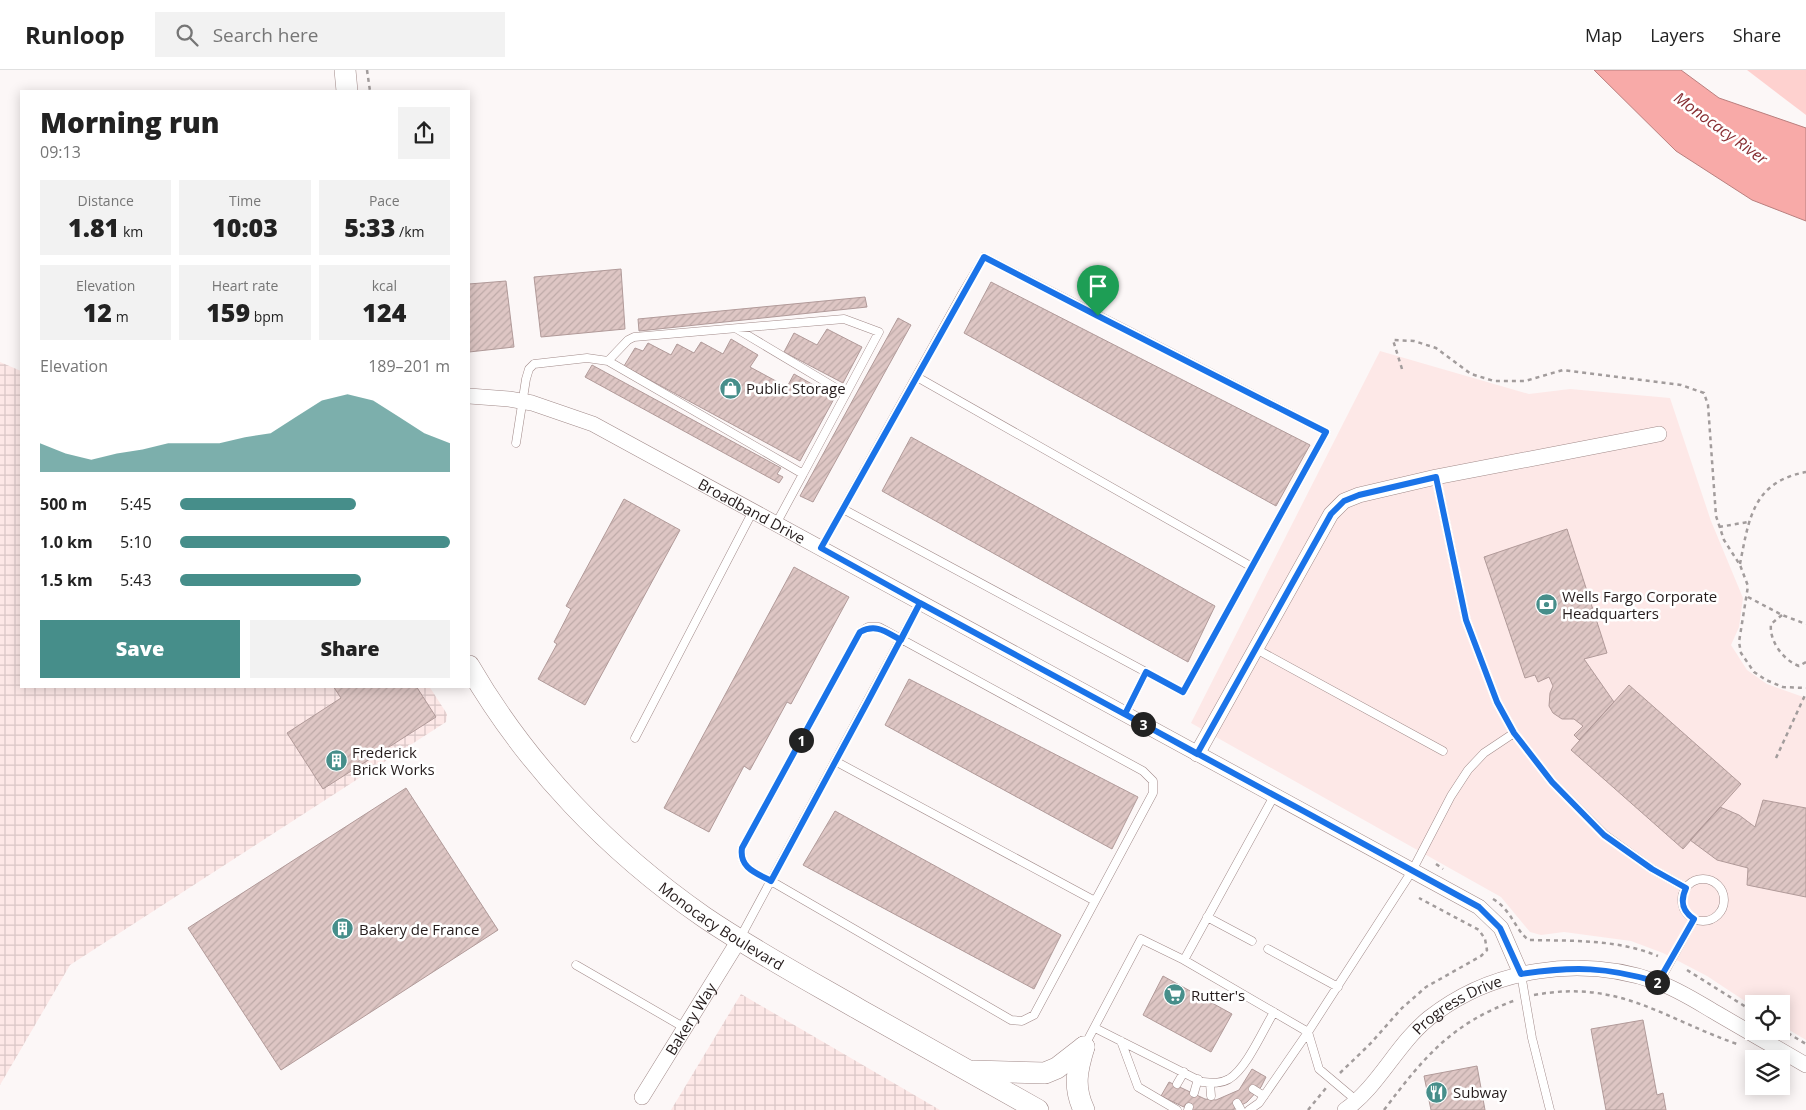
<!DOCTYPE html>
<html lang="en">
<head>
<meta charset="utf-8">
<style>
	body { margin:0; font-family:"Open Sans",sans-serif; background:#f2f2f2; color:#222; height:100vh; display:flex; flex-direction:column; font-size:19px; white-space:nowrap }
	* { box-sizing:border-box; margin:0 }
	p { font-size:16px; color:#767676 }
	.icon { flex:none; width:28px; height:28px; fill:none; stroke:currentColor; stroke-width:2; stroke-linecap:round; stroke-linejoin:round }
	.map { position:relative; flex:1; overflow:hidden }
	.sheet { position:absolute; left:20px; top:20px; width:450px; height:598px; display:flex; flex-direction:column; background:#fff; border-radius:0px; box-shadow:0 2px 12px #0003 }
	.sheet>* { flex:none }
	.fabs { position:absolute; left:1745px; top:925px; display:grid; gap:10px }
	.fabs a { display:grid; place-items:center; width:45px; height:45px; border-radius:0px; background:#fff; box-shadow:0 2px 12px #0003; font-size:25px }
	.pin { position:absolute; display:grid; place-items:center; width:42px; height:42px; color:#fff; margin:-51px -21px; border-radius:50% 50% 50% 0; rotate:-45deg; box-shadow:0 0 5px #0007 }
	.pin .icon { rotate:45deg }
	.km { position:absolute; width:25px; height:25px; margin:-12px; border-radius:50%; background:#222; color:#fff; font-size:14px; line-height:25px; text-align:center }
	.round { display:grid; place-items:center; flex:none; width:52px; height:52px; border-radius:0px; background:#f2f2f2 }
	.headline { display:flex; align-items:center; justify-content:space-between; height:85px; padding:0 20px }
	h1 { font-size:28px; font-weight:800; line-height:38px }
	.stats { display:grid; grid-template-columns:repeat(3,1fr); gap:8px; height:85px; padding:5px 20px }
	.stats div { display:grid; align-content:center; border-radius:0px; background:#f2f2f2; text-align:center }
	.stats b { font-size:25px; font-weight:800 }
	.stats small { font-size:14px; font-weight:400 }
	.stats p { font-size:14px }
	.chart { height:140px; padding:10px 20px }
	.chart p { display:flex; justify-content:space-between }
	.chart svg { width:100%; height:90px; margin-top:5px; fill:#468e8a; opacity:.7 }
	.cta { display:flex; gap:10px; margin-top:auto; padding:10px 20px }
	.cta a { flex:1; height:58px; border-radius:0px; background:#468e8a; color:#fff; font-size:20px; font-weight:800; line-height:58px; text-align:center }
	.cta a+a { background:#f2f2f2; color:#222 }
	ul { padding:0 20px; list-style:none; font-size:16px }
	li { display:grid; grid-template-columns:80px 60px 1fr; align-items:center; height:38px }
	li i { height:12px; border-radius:6px; background:#468e8a }
	header { display:flex; align-items:center; gap:30px; box-sizing:border-box; height:70px; padding:0 25px; background:#fff; border-bottom:1px solid #e0e0e0 }
	header strong { font-size:24px }
	nav { display:flex; gap:28px; margin-inline-start:auto; font-size:18px }
	.search { width:350px; height:45px; background:#f2f2f2; display:flex; align-items:center; gap:12px; box-sizing:border-box; padding:0 18px; border-radius:0px; color:#767676; font-size:19px }
	.map>svg:first-child { display:block }
</style>
</head>
<body>
<header>
<strong>Runloop</strong>
<div class="search"><svg class="icon" aria-label="search" viewBox="0 0 24 24"><circle cx="10" cy="10" r="6"/><path d="M15 15l6 6"/></svg>Search here</div>
<nav><a>Map</a><a>Layers</a><a>Share</a></nav>
</header>
<div class="map">
<svg width="1806" height="1040" viewBox="0 0 1806 1040">
	<defs>
		<pattern id="industrial-grid" width="8" height="8" patternUnits="userSpaceOnUse" patternTransform="scale(1.25)"><rect width="8" height="8" fill="#fde8e7"/><path d="M0 4h8M4 0v8" fill="none" stroke="#d9c6c6"/></pattern>
		<pattern id="building-hatch" width="6" height="6" patternUnits="userSpaceOnUse" patternTransform="scale(1.25)"><rect width="6" height="6" fill="#dec6c4"/><path d="M-1 1l2-2M0 6l6-6M5 7l2-2" fill="none" stroke="#beaaa8"/></pattern>
	</defs>
	<rect width="100%" height="100%" fill="#fcf7f7"/>
	<!-- built -->
	<path fill="#fde8e7" d="M1380 281 1529 324 1570 319 1670 328 1711 451 1743 528 1739 557 1731 575 1747 600 1767 614 1806 628V970L1781 955V934H1754V937L1707 906 1663 883 1631 871 1564 862 1541 865 1530 862 1501 827 1191 653Z"/>
	<!-- industrial -->
	<path fill="url(#industrial-grid)" d="M0 292 21 301V616H429L447 644 446 652 70 895 0 1015Z
		M741 924 940 1040H671Z"/>
	<!-- green -->
	<path fill="#fed1cf" d="M1747 0H1806V45Z"/>
	<!-- water -->
	<path fill="#f8aaa8" stroke="#b97f7e" d="M1594 0H1681L1719 28 1806 58V151L1752 130 1676 81Z"/>
	<!-- building -->
	<path fill="url(#building-hatch)" stroke="#b19a99" d="M621 199 625 259 541 267 534 207Z
		M506 211 514 277 469 282V214Z
		M991 212 1310 375 1276 436 964 263Z
		M865 227 867 237 639 261 638 249Z
		M898 248 911 255 813 432 800 426Z
		M827 259 862 277 843 313 784 282 794 263 817 275Z
		M731 269 758 285 750 297 787 317 794 304 835 327 800 391 624 296 635 278 643 281 648 273 671 285 677 274 694 283 701 272 723 284Z
		M592 295 781 398 777 404 783 407 779 413 585 307Z
		M911 367 1215 536 1188 592 882 421Z
		M624 429 680 460 585 635 538 609 557 574 554 572 571 539 566 536Z
		M1567 459 1607 583 1584 589 1614 632 1579 670 1574 665 1583 656 1574 649H1562L1553 643 1549 636 1550 623 1553 616 1549 607 1538 612 1535 605 1525 608 1484 487Z
		M794 497 849 527 791 634 787 632 750 700 744 696 709 762 664 738Z
		M909 609 1138 727 1112 779 885 655Z
		M1629 615 1741 714 1683 779 1571 680Z
		M333 616H416L436 647 323 719 287 663 341 628Z
		M406 718 498 860 281 1000 188 858Z
		M1763 730 1806 738V827L1747 815 1748 798 1717 790 1690 770 1720 737 1739 745 1755 757Z
		M835 741 1061 865 1034 919 803 795Z
		M1163 906 1232 944 1211 982 1143 945Z
		M1643 950 1657 1025 1663 1023 1666 1040H1606L1591 959Z
		M1477 996 1485 1040H1431L1424 1006Z
		M1252 999 1266 1007 1261 1017 1247 1032 1233 1040H1190L1161 1026 1169 1012 1205 1029 1216 1030 1239 1020Z"/>
	<g fill="none" stroke-linecap="round" stroke-linejoin="round">
		<defs>
			<path id="service" d="M737 259 846 324
				M608 291 628 270 634 267 844 249 879 262 803 404
				M917 307 1252 497
				M516 373 526 309 529 299 534 294 587 288 608 291 803 404 776 454
				M1436 407 1466 550 1497 632 1514 663 1552 712 1605 765 1652 799 1686 818
				M821 478 962 224 984 187 1326 362 1183 622 843 439
				M868 557H879L1143 701 1153 711V723L1034 945 1022 951 1011 950 771 811C756 803 739 798 742 778L860 562Z
				M1256 579 1443 681
				M1125 644 1146 602
				M635 668 753 441
				M835 691 1095 831
				M1682 830a21 21 0 1 1 42 0a21 21 0 1 1-42 0Z
				M1207 847 1252 871
				M740 868 920 533
				M1268 879 1338 917
				M1184 890 1274 726
				M576 895 685 958
				M1521 904 1532 968 1550 1040
				M1659 912 1694 849
				M1095 958 1202 1012C1212 1013 1220 1014 1229 1009 1247 998 1263 960 1274 942
				M1308 962 1319 999 1357 1031
				M1121 971 1138 1017 1177 1040
				M1085 975 1141 869 1184 890 1308 962 1412 801 1451 726 1468 700 1484 683 1514 663
				M1210 1013 1211 1026
				M1177 1014 1184 1002
				M1253 1019 1264 1026
				M1194 1023 1198 1009
				M1237 1033 1241 1040
				M1188 1040 1189 1037
				M1249 1040 1259 1033 1308 962"/>
			<g id="minor">
				<path id="s1" d="M469 326 509 329 532 333 593 354 1479 837 1501 858 1521 904"/>
				<path d="M1197 684 1331 444 1344 431 1359 425 1436 407 1659 364"/>
				<path id="s2" d="M642 1027 739 870"/>
				<path id="s3" d="M1345 1040C1379 1016 1396 975 1429 948 1492 898 1581 885 1657 912 1678 919 1699 933 1718 944 1747 961 1777 978 1806 995"/>
			</g>
			<g id="secondary">
				<path d="M345 0 347 21"/>
				<path id="s4" d="M469 596C527 696 609 781 704 847 754 881 808 910 860 940 919 973 978 1006 1038 1040"/>
				<path d="M1084 977C1077 1000 1073 1017 1084 1040"/>
				<path d="M973 1001 1045 1003 1057 998 1084 977"/>
			</g>
		</defs>
		<!-- service casing -->
		<use href="#service" stroke="#a18a89" stroke-width="9"/>
		<!-- minor casing -->
		<use href="#minor" stroke="#a18a89" stroke-width="16"/>
		<!-- secondary casing -->
		<use href="#secondary" stroke="#a18a89" stroke-width="22"/>
		<!-- path -->
		<path stroke="#a29c9c" stroke-width="2.5" stroke-dasharray="4 4" stroke-linecap="butt" d="M367 0 370 21
			M1402 299 1393 270 1414 271 1436 278 1471 304 1494 311H1525L1563 300 1681 315 1704 323 1708 335 1716 446 1724 470 1740 495 1748 516 1739 572 1741 583 1754 602 1766 610 1783 617 1806 618
			M1719 457 1748 452
			M1740 494C1749 448 1753 412 1806 402
			M1748 527 1782 545 1806 554
			M1782 545 1771 554C1769 571 1783 590 1799 596L1806 592
			M1776 688 1806 623
			M1436 794 1443 799
			M1493 829C1512 840 1516 862 1529 870 1574 871 1616 869 1658 886
			M1687 900 1754 942
			M1534 925C1621 909 1663 949 1740 975
			M1781 959 1806 974
			M1340 1003 1370 974 1402 938 1426 917 1481 886 1487 880 1485 869 1479 860 1419 828
			M1308 1040 1326 1018
			M1384 1040C1424 987 1452 953 1516 930"/>
		<!-- service -->
		<use href="#service" stroke="#fff" stroke-width="8"/>
		<!-- minor -->
		<use href="#minor" stroke="#fff" stroke-width="15"/>
		<!-- secondary -->
		<use href="#secondary" stroke="#fff" stroke-width="21"/>
	</g>
	<g fill="none" stroke-linecap="round" stroke-linejoin="round">
		<defs>
			<path id="route" d="M1098 246 984 187 821 478 920 533C871 626 821 719 771 811 756 803 739 798 742 778L860 562C876 553 886 562 901 570L920 533C1106 634 1293 735 1479 837L1500 858 1521 904C1575 896 1606 897 1658 912L1694 849C1682 841 1680 831 1686 818L1652 799 1604 765 1552 712 1514 663 1497 632 1466 550 1436 407 1359 425 1344 431 1331 444 1197 684 1125 644 1146 602 1183 622 1326 362 1098 246"/>
		</defs>
		<!-- route casing -->
		<use href="#route" stroke="#fff" stroke-width="10"/>
		<!-- route -->
		<use href="#route" stroke="#1a73e8" stroke-width="6"/>
	</g>
	<!-- icons -->
	<defs>
		<symbol id="shop-disc" viewBox="-11 -11 22 22"><circle r="9.5" fill="#468e8a" stroke="#fff"/><path d="M-5-2.5h2.3a2.7 3.5 0 0 1 5.4 0H5L5.5 6h-11ZM-1.5-2.5h3a1.5 2.3 0 0 0-3 0Z" fill="#fff"/></symbol>
		<symbol id="bank-disc" viewBox="-11 -11 22 22"><circle r="9.5" fill="#468e8a" stroke="#fff"/><path d="M-6-4H6V4H-6ZM0-2.3a2.3 2.3 0 1 0 0 4.6a2.3 2.3 0 1 0 0-4.6Z" fill="#fff"/></symbol>
		<symbol id="building-disc" viewBox="-11 -11 22 22"><circle r="9.5" fill="#468e8a" stroke="#fff"/><path d="M-4-6H4V6H1V3H-1V6H-4ZM-2.5-4.3h1.7v1.8h-1.7ZM.8-4.3h1.7v1.8H.8ZM-2.5-1h1.7V.8h-1.7ZM.8-1h1.7V.8H.8Z" fill="#fff"/></symbol>
		<symbol id="supermarket-disc" viewBox="-11 -11 22 22"><circle r="9.5" fill="#468e8a" stroke="#fff"/><path d="M-6-5.5h2.5l.6 2H6L4.5 2H-2.5L-4.4-4H-6ZM-1.5 3.2a1.3 1.3 0 1 0 .1 0ZM3 3.2a1.3 1.3 0 1 0 .1 0Z" fill="#fff"/></symbol>
		<symbol id="restaurant-disc" viewBox="-11 -11 22 22"><circle r="9.5" fill="#468e8a" stroke="#fff"/><path d="M-5-6h1v4h1v-4h1v4h1v-4h1v5L-1.5 .5V6h-2V.5L-5-1ZM5-6V6H3V1.5H1.5Q1.5-4 5-6Z" fill="#fff"/></symbol>
	</defs>
	<g fill-rule="evenodd">
		<use href="#shop-disc" x="718" y="306" width="25" height="25"/>
		<use href="#bank-disc" x="1534" y="522" width="25" height="25"/>
		<use href="#building-disc" x="324" y="678" width="25" height="25"/>
		<use href="#building-disc" x="330" y="846" width="25" height="25"/>
		<use href="#supermarket-disc" x="1162" y="912" width="25" height="25"/>
		<use href="#restaurant-disc" x="1424" y="1010" width="25" height="25"/>
	</g>
	<g text-anchor="middle" dominant-baseline="central" stroke-width="5" stroke-linejoin="round" paint-order="stroke">
		<!-- poi labels -->
		<g font-size="15" fill="#251c1c" stroke="#fff" text-anchor="start">
			<text x="746" y="318">Public Storage</text>
			<text x="1562" y="526">Wells Fargo Corporate<tspan x="1562" dy="17">Headquarters</tspan></text>
			<text x="352" y="682">Frederick<tspan x="352" dy="17">Brick Works</tspan></text>
			<text x="359" y="859">Bakery de France</text>
			<text x="1191" y="925">Rutter's</text>
			<text x="1453" y="1022">Subway</text>
		</g>
		<!-- street labels -->
		<g font-size="15" fill="#251c1c" stroke="#fff">
			<text stroke="none"><textPath href="#s1" startOffset="309">Broadband Drive</textPath></text>
			<text stroke="none"><textPath href="#s4" startOffset="366">Monocacy Boulevard</textPath></text>
			<text stroke="none"><textPath href="#s3" startOffset="156">Progress Drive</textPath></text>
			<text stroke="none"><textPath href="#s2" startOffset="92">Bakery Way</textPath></text>
		</g>
		<!-- water labels -->
		<g font-size="16" font-style="italic" fill="#872e32" stroke="#fff">
			<text transform="translate(1721 58) rotate(36)">Monocacy River</text>
		</g>
	</g>
</svg>
<div class="fabs">
<a><svg class="icon" aria-label="locate" viewBox="0 0 24 24"><circle cx="12" cy="12" r="6"/><path d="M12 2v4M12 18v4M2 12h4M18 12h4"/></svg></a>
<a><svg class="icon" aria-label="layers" viewBox="0 0 24 24"><path d="M12 4l9 5-9 5-9-5zM3 14l9 5 9-5"/></svg></a>
</div>
<div class="pin" style="left:1098px;top:246px;background:#1e9e55"><svg class="icon" aria-label="arrive" viewBox="0 0 24 24"><path d="M6 21V4h12l-3 4 3 4H6"/></svg></div>
<b class="km" style="left:801px;top:670px">1</b>
<b class="km" style="left:1657px;top:912px">2</b>
<b class="km" style="left:1143px;top:654px">3</b>
<section class="sheet">
<div class="headline"><div><h1>Morning run</h1><p>09:13</p></div><a class="round"><svg class="icon" aria-label="share" viewBox="0 0 24 24"><path d="M12 15V3M7 8l5-5 5 5M5 13v7h14v-7"/></svg></a></div>
<div class="stats">
<div><p>Distance</p><b>1.81<small> km</small></b></div>
<div><p>Time</p><b>10:03</b></div>
<div><p>Pace</p><b>5:33<small> /km</small></b></div>
</div>
<div class="stats">
<div><p>Elevation</p><b>12<small> m</small></b></div>
<div><p>Heart rate</p><b>159<small> bpm</small></b></div>
<div><p>kcal</p><b>124</b></div>
</div>
<div class="chart"><p><span>Elevation</span>189–201 m</p>
<svg viewBox="0 0 160 44" preserveAspectRatio="none"><path d="M0 44V30L10 35L20 38L30 35L40 33L50 30L60 30L70 30L80 27L90 25L100 17L110 9L120 6L130 9L140 17L150 25L160 30V44z"/></svg>
</div>
<ul>
<li><b>500 m</b>5:45<i style="width:65%"></i></li>
<li><b>1.0 km</b>5:10<i style="width:100%"></i></li>
<li><b>1.5 km</b>5:43<i style="width:67%"></i></li>
</ul>
<div class="cta"><a>Save</a><a>Share</a></div>
</section>
</div>
</body>
</html>
